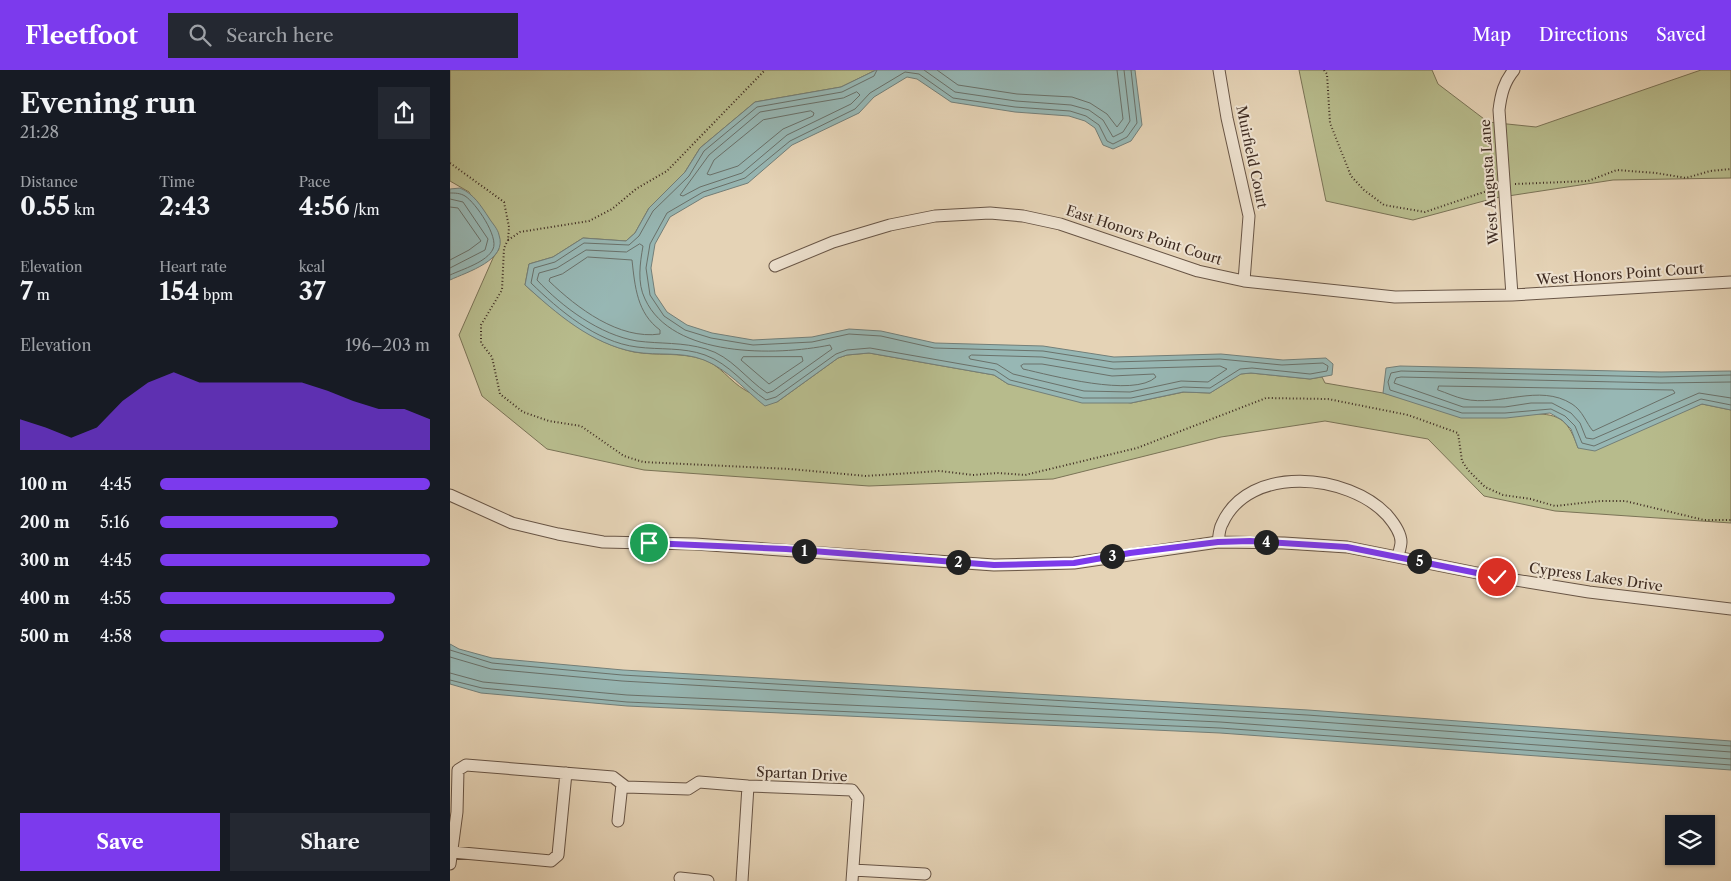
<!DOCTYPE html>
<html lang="en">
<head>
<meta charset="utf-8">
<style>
	body { margin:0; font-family:"Libre Caslon Text",serif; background:#242831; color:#f1f3f6; height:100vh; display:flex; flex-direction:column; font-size:19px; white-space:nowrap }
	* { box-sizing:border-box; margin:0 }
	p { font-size:16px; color:#9ea1a6 }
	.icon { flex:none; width:28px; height:28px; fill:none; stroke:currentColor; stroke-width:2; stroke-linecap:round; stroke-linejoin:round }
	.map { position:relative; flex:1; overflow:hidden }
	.sheet { display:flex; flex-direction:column; background:#171b24; width:450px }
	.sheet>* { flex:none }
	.fabs { position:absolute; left:1215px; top:745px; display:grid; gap:10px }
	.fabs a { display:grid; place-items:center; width:50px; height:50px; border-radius:0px; background:#171b24; box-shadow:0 1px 4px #0004; font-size:25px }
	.pin { position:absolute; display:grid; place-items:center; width:42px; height:42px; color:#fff; margin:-21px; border:2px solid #fff; border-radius:50%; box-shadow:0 1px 5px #0007 }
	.km { position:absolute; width:25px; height:25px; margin:-12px; border-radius:50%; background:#222; color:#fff; font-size:14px; line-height:25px; text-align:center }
	.round { display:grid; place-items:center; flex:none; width:52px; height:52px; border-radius:0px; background:#242831 }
	.overview { display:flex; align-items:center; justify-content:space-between; height:85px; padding:0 20px }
	h1 { font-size:28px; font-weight:700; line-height:38px }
	.figures { display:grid; grid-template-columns:repeat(3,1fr); gap:8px; height:85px; padding:5px 20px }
	.figures div { display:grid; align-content:center }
	.figures b { font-size:25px; font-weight:700 }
	.figures small { font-size:14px; font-weight:400 }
	.figures p { font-size:14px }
	.chart { height:140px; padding:10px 20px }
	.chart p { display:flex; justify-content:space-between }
	.chart svg { width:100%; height:90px; margin-top:5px; fill:#7c3aed; opacity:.7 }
	.cta { display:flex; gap:10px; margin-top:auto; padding:10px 20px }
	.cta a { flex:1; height:58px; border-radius:0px; background:#7c3aed; color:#fff; font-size:20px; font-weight:700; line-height:58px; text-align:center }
	.cta a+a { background:#242831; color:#f1f3f6 }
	ul { padding:0 20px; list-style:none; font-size:16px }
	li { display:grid; grid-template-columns:80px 60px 1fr; align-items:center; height:38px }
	li i { height:12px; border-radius:6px; background:#7c3aed }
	header { display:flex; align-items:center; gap:30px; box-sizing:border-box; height:70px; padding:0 25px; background:#7c3aed; color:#fff }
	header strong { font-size:24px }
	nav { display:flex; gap:28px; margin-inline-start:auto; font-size:18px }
	.search { width:350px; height:45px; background:#242831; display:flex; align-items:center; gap:12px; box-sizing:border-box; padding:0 18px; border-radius:0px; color:#9ea1a6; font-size:19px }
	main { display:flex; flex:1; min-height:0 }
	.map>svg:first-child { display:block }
</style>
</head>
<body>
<header>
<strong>Fleetfoot</strong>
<div class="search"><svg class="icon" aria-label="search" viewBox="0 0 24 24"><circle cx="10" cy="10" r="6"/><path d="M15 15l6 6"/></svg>Search here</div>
<nav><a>Map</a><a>Directions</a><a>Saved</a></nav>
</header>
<main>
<section class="sheet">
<div class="overview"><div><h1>Evening run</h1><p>21:28</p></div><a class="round"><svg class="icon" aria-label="share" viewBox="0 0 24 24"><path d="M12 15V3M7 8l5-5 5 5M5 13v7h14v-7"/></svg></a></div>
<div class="figures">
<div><p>Distance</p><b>0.55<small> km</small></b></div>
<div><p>Time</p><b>2:43</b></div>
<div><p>Pace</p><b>4:56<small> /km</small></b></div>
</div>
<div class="figures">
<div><p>Elevation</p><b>7<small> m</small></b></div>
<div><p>Heart rate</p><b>154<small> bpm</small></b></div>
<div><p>kcal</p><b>37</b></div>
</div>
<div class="chart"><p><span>Elevation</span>196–203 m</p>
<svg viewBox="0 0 160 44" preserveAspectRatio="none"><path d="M0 44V29L10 33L20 38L30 33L40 20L50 11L60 6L70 11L80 11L90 11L100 11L110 11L120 15L130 20L140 24L150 24L160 29V44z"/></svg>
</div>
<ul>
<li><b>100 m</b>4:45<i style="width:100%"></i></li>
<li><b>200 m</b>5:16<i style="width:66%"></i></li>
<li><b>300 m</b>4:45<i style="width:100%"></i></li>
<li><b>400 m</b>4:55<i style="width:87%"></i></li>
<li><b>500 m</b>4:58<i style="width:83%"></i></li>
</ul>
<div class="cta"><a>Save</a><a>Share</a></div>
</section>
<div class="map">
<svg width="1281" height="811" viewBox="0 0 1281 811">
	<rect width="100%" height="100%" fill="#e5d3b6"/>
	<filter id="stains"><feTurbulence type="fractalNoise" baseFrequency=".004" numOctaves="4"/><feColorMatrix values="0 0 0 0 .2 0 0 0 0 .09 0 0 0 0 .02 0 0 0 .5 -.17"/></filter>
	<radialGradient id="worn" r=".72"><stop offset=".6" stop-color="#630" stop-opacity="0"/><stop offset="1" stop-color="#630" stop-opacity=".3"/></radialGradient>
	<!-- green -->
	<path fill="#b7bb8c" stroke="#7a7356" d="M0 0H426L391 17 305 32 250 78 235 102 199 138 185 163 176 171 133 168 103 187 79 194 75 215C107 243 141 273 184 282 207 286 229 282 252 289 271 295 279 311 295 320 304 326 317 328 327 332L388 288 397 285 419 283 544 305 558 314 681 333 734 322 760 323 790 304 801 303 860 309 872 307 875 313 933 323 963 331 1082 344C1111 343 1119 352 1128 378L1252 334 1281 340V453L1105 441 1034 426 978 369 875 351 771 367 603 409 419 416 194 400 97 379 32 326 9 265 43 188 49 179 19 122 0 111Z
		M849 0H982L988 14 1038 52 1086 57 1251 0H1281V108L1163 110 1045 128 963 150 876 131Z"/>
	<!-- water -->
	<path fill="#97b7b4" stroke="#737f79" d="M426 0H685L692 55 681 71 663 79 653 75 645 58 635 51 619 46 565 42 501 32 467 9 457 7 424 27 409 43 342 75 298 113 254 127 220 147 205 174 201 198 205 224 217 242 237 255 262 263 303 270 362 267 399 259 431 261 485 273 593 276 664 287 771 284 833 290 876 288 883 294 882 305 860 309 801 303 791 304 760 323 733 322 681 333H632L558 314 544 305 419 283 397 285 388 288 327 332 315 336C295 320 277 299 254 290 231 281 208 286 185 282 141 274 106 243 75 215L79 194 103 187 133 168 176 171 185 163 199 138 235 102 250 78 305 32 391 17Z
		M10 118C24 124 31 136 39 148 42 153 48 159 49 165 58 190 17 202 0 210V119Z
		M950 296 1211 302 1281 301V340L1252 334 1145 381 1128 378 1121 359 1112 350 1100 343 1056 348H1011L933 323 936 298Z
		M0 574 9 579 42 588 173 600 858 640 1281 671V700L770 663 177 636 31 623 0 614Z"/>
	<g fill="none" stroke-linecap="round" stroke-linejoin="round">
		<!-- shore -->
		<path stroke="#6a716a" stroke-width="1" d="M427 0 424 6 392 22 307 37 254 81 239 106 203 141 189 166 179 175 134 173 105 192 84 198 81 213C109 240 146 272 187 277 210 280 233 277 255 285 280 294 295 316 316 330L326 327 386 284 397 280 420 278 545 300 560 310 633 328H681L733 317 760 318 790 299 802 298 860 304 877 301 878 296 873 293 832 295 770 289 663 292 593 281 484 278 431 266 399 264 362 272 303 275 261 268 235 260 214 246 200 225 196 198 200 174 217 143 253 122 295 108 340 71 405 39 420 23 455 2 469 4 503 28 565 37 620 41 636 46 649 55 657 71 663 74 677 67 687 53 681 0
			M474 0 505 22 566 31 621 35 639 40 653 50 663 67 673 62 680 51 674 0
			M487 0 508 15 567 24 622 27 640 33 657 44 667 57 673 49 667 0
			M407 22 410 25 401 34 337 65 292 103 250 117 233 126 230 125 259 85 310 42 393 28Z
			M361 41 364 43 363 46 333 59 288 96 260 105 257 104 264 90 313 50Z
			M0 123C5 123 10 123 15 126 26 133 49 167 43 179 37 192 13 199 0 205
			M0 129 13 132 38 169 35 180 0 198
			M0 137 8 138 31 171 19 180 0 190
			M190 174 193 176C190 193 187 213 195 229 222 288 326 286 380 275L382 279 323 321 317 323C296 309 281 286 256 279 233 272 210 274 187 271 150 265 112 237 87 210L89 203 107 198 136 180 176 182Z
			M138 187 182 190C185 217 187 243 210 260V264C169 270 127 238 99 211L100 208 112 204Z
			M522 285 592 287 664 299 770 296 777 299 758 312 731 311 680 322 634 321 563 304 547 294 520 289 519 287Z
			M352 287 353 291 319 314 291 290 293 287Z
			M574 294H592L662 306 704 304 706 307C684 328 600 305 573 299L571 296Z
			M1281 305 1211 307 951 301 941 303 938 312 940 320 1012 343H1055L1101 339 1115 346 1125 356 1132 373 1144 376 1251 329 1281 335
			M1281 312 1211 313 951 307 946 308 944 313 1013 337H1055L1081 333H1102L1121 343 1130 353 1136 368 1143 369 1249 323 1281 328
			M989 316 1223 320 1225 323 1143 361C1136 353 1133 341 1122 334 1089 313 1050 337 1014 329 1005 327 997 323 988 320Z
			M0 580 42 593 172 605 857 645 1281 676
			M0 587 41 599 172 611 857 651 1281 682
			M0 603 33 612 177 625 770 652 1281 689
			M0 610 32 618 177 632 770 658 1281 695"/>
		<defs>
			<path id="minor" d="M769 0 777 48 799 146 794 211
				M325 196 383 172 440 155 485 146 540 143 573 146 610 154 748 201 794 211 945 227 1062 225 1281 212
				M1062 225 1049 40C1051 24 1054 12 1064 0
				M0 425 62 453 108 464 153 472 245 474 544 495 624 493 768 472 834 473 897 477 1047 507 1139 522 1281 539
				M768 472C769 467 769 459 772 454 799 393 899 404 937 445 943 452 951 462 951 472 951 476 949 482 948 486
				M168 751 172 714
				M2 782 101 791 108 785 116 703
				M0 794 7 742 8 700 16 695 163 707 176 717 238 719 249 712 298 716 402 720 408 728 402 811
				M403 800 475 804
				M230 808 258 811
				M292 811 298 716"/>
		</defs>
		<!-- minor casing -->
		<use href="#minor" stroke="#685546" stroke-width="13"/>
		<!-- path -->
		<path stroke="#3e2b21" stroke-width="2" stroke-dasharray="1 2.5" stroke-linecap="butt" d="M874 0 877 4 880 53 901 106 914 120 934 135 975 142 1043 119
			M0 93 54 132 59 157 58 170 54 178 52 220 31 255V273L42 287 50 324 73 342 99 351 131 356 174 386 193 392 340 399 416 406 490 401 523 405 547 403 575 405 687 378 816 328 878 329 958 345 1008 363 1012 391 1018 400 1035 417 1053 425 1081 429 1105 436 1150 431H1175L1254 450H1281
			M1065 114 1138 111 1167 100 1206 103 1236 108 1260 101 1281 99
			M58 170 70 162 139 151 162 139 186 119 217 101 315 0"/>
		<!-- minor -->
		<use href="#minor" stroke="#eee2d0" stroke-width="11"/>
	</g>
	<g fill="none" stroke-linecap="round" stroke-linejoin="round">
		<defs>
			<path id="route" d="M199 473 336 479 544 495 624 493 680 483 768 472 800 471 897 477 1047 507"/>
		</defs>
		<!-- route casing -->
		<use href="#route" stroke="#fff" stroke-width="10"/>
		<!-- route -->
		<use href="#route" stroke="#7c3aed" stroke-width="6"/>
	</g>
	<g text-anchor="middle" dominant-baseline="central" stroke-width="4" stroke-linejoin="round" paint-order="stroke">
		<!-- street labels -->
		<g font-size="14" fill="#3e2b21" stroke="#eee2d0">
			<text transform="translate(802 87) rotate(78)">Muirfield Court</text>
			<text transform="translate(1039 112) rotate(-94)">West Augusta Lane</text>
			<text transform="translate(694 165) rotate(18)">East Honors Point Court</text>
			<text transform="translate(1170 204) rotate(-4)">West Honors Point Court</text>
			<text transform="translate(1146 507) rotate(8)">Cypress Lakes Drive</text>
			<text transform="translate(352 704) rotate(3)">Spartan Drive</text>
		</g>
	</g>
	<rect width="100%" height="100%" filter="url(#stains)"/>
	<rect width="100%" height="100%" fill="url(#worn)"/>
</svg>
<div class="fabs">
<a><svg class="icon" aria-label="layers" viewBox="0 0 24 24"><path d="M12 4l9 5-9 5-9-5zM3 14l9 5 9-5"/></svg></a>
</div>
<div class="pin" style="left:199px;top:473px;background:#1e9e55"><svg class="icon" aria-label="arrive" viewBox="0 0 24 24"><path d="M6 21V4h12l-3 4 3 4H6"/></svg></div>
<div class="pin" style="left:1047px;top:507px;background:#d93025"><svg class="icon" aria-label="check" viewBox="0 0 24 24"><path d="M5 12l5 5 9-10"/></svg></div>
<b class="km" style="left:354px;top:481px">1</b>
<b class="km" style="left:508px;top:492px">2</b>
<b class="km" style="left:662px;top:486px">3</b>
<b class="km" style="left:816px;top:472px">4</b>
<b class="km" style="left:969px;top:491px">5</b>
</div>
</main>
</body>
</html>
